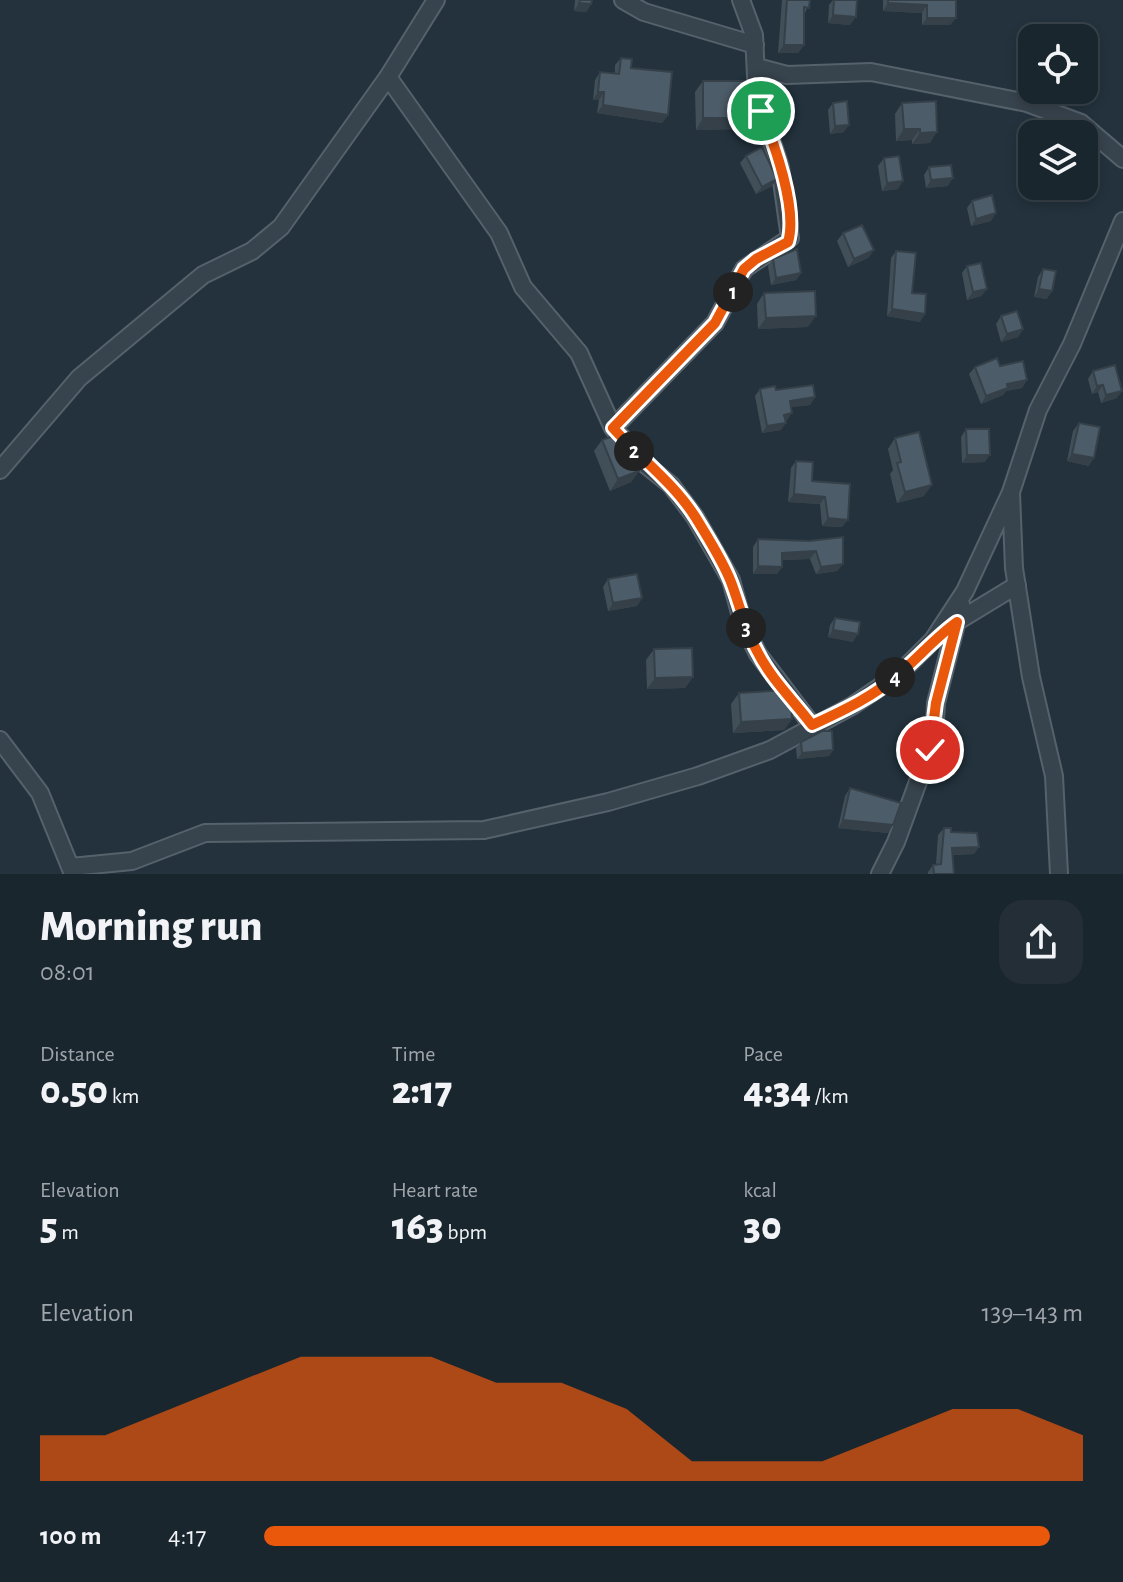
<!DOCTYPE html>
<html lang="en">
<head>
<meta charset="utf-8">
<style>
	body { margin:0; font-family:"Alegreya Sans",sans-serif; background:#232e36; color:#f1f3f6; height:100vh; display:flex; flex-direction:column; font-size:30px; white-space:nowrap }
	* { box-sizing:border-box; margin:0 }
	p { font-size:26px; color:#9fa5aa }
	.icon { flex:none; width:44px; height:44px; fill:none; stroke:currentColor; stroke-width:2; stroke-linecap:round; stroke-linejoin:round }
	.map { position:relative; height:874px; overflow:hidden }
	.side { display:flex; flex-direction:column; background:#1a262e; flex:1 }
	.side>* { flex:none }
	.buttons { position:absolute; left:1018px; top:24px; display:grid; gap:16px }
	.buttons a { display:grid; place-items:center; width:80px; height:80px; border-radius:16px; background:#1a262e; box-shadow:0 4px 12px #0003,0 0 0 2px #38434a; font-size:40px }
	.pin { position:absolute; display:grid; place-items:center; width:68px; height:68px; color:#fff; margin:-34px; border:4px solid #fff; border-radius:50%; box-shadow:0 2px 8px #0007 }
	.km { position:absolute; width:40px; height:40px; margin:-20px; border-radius:50%; background:#222; color:#fff; font-size:22px; line-height:40px; text-align:center }
	.round { display:grid; place-items:center; flex:none; width:84px; height:84px; border-radius:24px; background:#232e36 }
	.summary { display:flex; align-items:center; justify-content:space-between; height:136px; padding:0 40px }
	h1 { font-size:44px; font-weight:800; line-height:60px }
	.metrics { display:grid; grid-template-columns:repeat(3,1fr); gap:12px; height:136px; padding:8px 40px }
	.metrics div { display:grid; align-content:center }
	.metrics b { font-size:40px; font-weight:800 }
	.metrics small { font-size:22px; font-weight:400 }
	.metrics p { font-size:22px }
	.chart { height:224px; padding:16px 40px }
	.chart p { display:flex; justify-content:space-between }
	.chart svg { width:100%; height:144px; margin-top:8px; fill:#ea580c; opacity:.7 }
	ul { padding:0 40px; list-style:none; font-size:26px }
	li { display:grid; grid-template-columns:128px 96px 1fr; align-items:center; height:60px }
	li i { height:20px; border-radius:10px; background:#ea580c }
	.map>svg:first-child { display:block }
</style>
</head>
<body>
<div class="map">
<svg width="1123" height="874" viewBox="0 0 1123 874">
	<rect width="100%" height="100%" fill="#23323d"/>
	<g fill="none" stroke-linecap="round" stroke-linejoin="round">
		<defs>
			<path id="minor" d="M623 0 644 12 755 45
				M757 67 787 75 871 72 1027 103 1081 123 1123 159
				M388 77 499 233 523 287 579 353 613 428 646 465 671 485 695 517 731 580 743 624 758 654 812 725
				M613 428 715 323 744 269 790 238 780 167 757 96 754 35 741 0
				M0 470 79 378 203 275 252 251 281 227 388 77 436 0
				M1011 493 1014 568 1031 677 1054 776 1059 874
				M953 624 1017 585
				M0 740 40 793 73 874
				M71 867 132 861 205 833 484 830 608 802 698 776 770 750 852 706 899 674 933 640 965 591 1011 492 1038 410 1072 344 1123 221
				M880 874 896 842 934 738 936 703 961 604"/>
		</defs>
		<!-- minor casing -->
		<use href="#minor" stroke="#55616b" stroke-width="20"/>
		<!-- minor -->
		<use href="#minor" stroke="#37434d" stroke-width="16"/>
	</g>
	<!-- wall -->
	<path fill="#414f59" d="M575 0H592L591 4 586 12 574 11Z
		M782 0H810L804 16V45L798 53H778Z
		M833 0H857L850 25 828 23 829 5Z
		M883 0H956V18L950 25H922V13L883 11Z
		M621 58 631 68 668 115 662 123 597 113 599 100H593L595 80 600 72 615 74V65Z
		M703 81 740 129 696 130 695 92Z
		M833 103 844 132 830 134 828 110Z
		M902 103 930 143 912 144V140L896 141 895 114Z
		M746 156 772 186 756 194 740 163Z
		M884 158 898 189 882 191 878 166Z
		M929 167 948 186 926 188 924 175Z
		M972 201 991 221 971 226 967 208Z
		M843 233 874 250 868 258 848 267 837 241Z
		M896 251 912 293 920 322 887 316 891 258Z
		M773 259 801 273 796 280 771 285 768 266Z
		M967 266 987 289 981 296 967 300 962 273Z
		M1043 269 1047 299 1034 297 1038 277Z
		M764 293 808 327 758 329 757 304Z
		M1001 316 1023 329 1018 337 1001 342 996 324Z
		M975 367 1027 380 1022 388 1006 391 1003 395 981 404 969 374Z
		M1093 371 1117 398 1101 403 1098 392 1092 394 1088 379Z
		M760 389 776 390 815 397 810 405 791 407 787 420H785L781 430 762 433 755 396Z
		M1079 423 1089 466 1067 461 1073 431Z
		M966 429 985 462 962 463 961 437Z
		M895 438 924 496 897 503 890 474 893 470 888 449Z
		M602 440 639 471 631 482 610 491 594 451Z
		M796 461 812 481 850 484 842 527 822 526 820 504 788 502 791 468Z
		M758 539 809 541 843 564 837 571 816 574 810 559 782 560V567L777 574H753V547Z
		M608 579 642 598 637 606 608 611 603 587Z
		M835 618 853 642 828 637 830 625Z
		M654 649 693 677 685 688 647 689 646 660Z
		M739 693 792 719 784 730 733 733 731 704Z
		M921 730 922 746 916 754 912 752 915 738Z
		M801 742 833 750 829 756 797 759 796 748Z
		M850 788 888 833 838 828 845 796Z
		M944 828 979 847 974 854 952 855 954 874H928V872L933 865 936 864 938 835Z"/>
	<!-- shaded-wall -->
	<path fill="#354049" d="M579 3 591 4 586 12 574 11Z
		M888 3 927 5 922 13 883 11Z
		M833 15 856 17 850 25 828 23Z
		M927 18H956L950 25H922Z
		M784 45H804L798 53H778Z
		M598 92H604L599 100H593Z
		M603 105 668 115 662 123 597 113Z
		M703 118H748L740 129 696 130Z
		M849 125 844 132 830 134 835 126Z
		M904 129H920L912 140 896 141Z
		M937 132 930 143 912 144 920 133Z
		M953 178 948 186 926 188 931 180Z
		M777 179 772 186 756 194 762 187Z
		M903 181 898 189 882 191 887 183Z
		M996 213 991 221 971 226 976 219Z
		M874 250 868 258 848 267 854 259Z
		M801 273 796 280 771 285 776 278Z
		M987 289 981 296 967 300 973 292Z
		M1039 289 1052 291 1047 299 1034 297Z
		M892 309 925 314 920 322 887 316Z
		M816 316 808 327 758 329 766 318Z
		M1023 329 1018 337 1001 342 1007 334Z
		M1027 380 1022 388 1006 391 1003 395 981 404 986 396 1007 384Z
		M1103 385 1098 392 1092 394 1097 386Z
		M1122 391 1117 398 1101 403 1106 395Z
		M815 397 810 405 785 408 790 401Z
		M792 413 787 420 779 422 784 415Z
		M786 423 781 430 762 433 767 426Z
		M1072 454 1094 458 1089 466 1067 461Z
		M967 455H990L985 462 962 463Z
		M639 471 631 482 610 491 618 479Z
		M932 485 924 496 897 503 905 492Z
		M794 494 825 497 820 504 788 502Z
		M828 518 848 520 842 527 822 526Z
		M816 551 810 559 777 560 782 553Z
		M843 564 837 571 816 574 821 567Z
		M758 566 782 567 777 574H753Z
		M642 598 637 606 608 611 613 603Z
		M833 630 858 634 853 642 828 637Z
		M693 677 685 688 647 689 655 678Z
		M792 719 784 730 733 733 741 722Z
		M917 745 922 746 916 754 912 752Z
		M833 750 829 756 797 759 802 753Z
		M843 820 893 825 888 833 838 828Z
		M979 847 974 854 947 855 952 848Z"/>
	<!-- building -->
	<path fill="#4c5c68" stroke="#354049" stroke-width="2" d="M580 0H592L591 4 579 3Z
		M787 0H810L809 8 804 7V45H784Z
		M834 0H857L856 17 833 15Z
		M888 0H956V18H927V5L888 3Z
		M1088 28 1090 59 1084 60V38H1058V30Z
		M621 58 632 59 631 68 672 72 668 115 603 105 604 92H598L600 72 619 74Z
		M703 81H747L748 118H703Z
		M847 101 849 125 835 126 833 103Z
		M936 101 937 132 920 133V129H904L902 103Z
		M762 147 777 179 762 187 746 156Z
		M899 156 903 181 887 183 884 158Z
		M951 165 953 178 931 180 929 167Z
		M992 195 996 213 976 219 972 201Z
		M862 225 874 250 854 259 843 233Z
		M797 249 801 273 776 278 773 259Z
		M896 251 916 253 912 293 926 294 925 314 892 309Z
		M981 263 987 289 973 292 967 266Z
		M1043 269 1056 271 1052 291 1039 289Z
		M815 291 816 316 766 318 764 293Z
		M1017 311 1023 329 1007 334 1001 316Z
		M997 358 1000 366 1023 361 1027 380 1007 384 1008 388 986 396 975 367Z
		M1115 365 1122 391 1106 395 1103 385 1097 386 1093 371Z
		M813 385 815 397 790 401 792 413 784 415 786 423 767 426 760 389 775 386 776 390Z
		M1079 423 1100 427 1094 458 1072 454Z
		M966 429H989L990 455H967Z
		M919 432 932 485 905 492 897 463 901 462 895 438Z
		M621 433 639 471 618 479 602 440Z
		M796 461 813 462 812 481 850 484 848 520 828 518 825 497 794 494Z
		M843 537V564L821 567 816 551 782 553V567L758 566V539L809 541Z
		M637 574 642 598 613 603 608 579Z
		M835 618 860 622 858 634 833 630Z
		M692 648 693 677 655 678 654 649Z
		M788 690 791 693 792 719 741 722 739 693Z
		M921 730 927 732 922 746 917 745Z
		M822 731H832L833 750 802 753 801 742Z
		M850 788 901 803 893 825 843 820Z
		M944 828H951V832L977 833 979 847 952 848 954 874H934L933 865 941 864Z"/>
	<g fill="none" stroke-linecap="round" stroke-linejoin="round">
		<defs>
			<path id="route" d="M761 111C774 143 798 209 788 242L756 259 744 269 715 323 613 428C640 458 674 483 696 518 708 538 723 561 731 582 740 606 745 629 757 651 771 679 793 700 812 725 842 711 875 696 900 673 920 656 936 637 957 622L936 703 930 750"/>
		</defs>
		<!-- route casing -->
		<use href="#route" stroke="#fff" stroke-width="16"/>
		<!-- route -->
		<use href="#route" stroke="#ea580c" stroke-width="10"/>
	</g>
</svg>
<div class="buttons">
<a><svg class="icon" aria-label="locate" viewBox="0 0 24 24"><circle cx="12" cy="12" r="6"/><path d="M12 2v4M12 18v4M2 12h4M18 12h4"/></svg></a>
<a><svg class="icon" aria-label="layers" viewBox="0 0 24 24"><path d="M12 4l9 5-9 5-9-5zM3 14l9 5 9-5"/></svg></a>
</div>
<div class="pin" style="left:761px;top:111px;background:#1e9e55"><svg class="icon" aria-label="arrive" viewBox="0 0 24 24"><path d="M6 21V4h12l-3 4 3 4H6"/></svg></div>
<div class="pin" style="left:930px;top:750px;background:#d93025"><svg class="icon" aria-label="check" viewBox="0 0 24 24"><path d="M5 12l5 5 9-10"/></svg></div>
<b class="km" style="left:733px;top:292px">1</b>
<b class="km" style="left:634px;top:451px">2</b>
<b class="km" style="left:746px;top:628px">3</b>
<b class="km" style="left:895px;top:677px">4</b>
</div>
<section class="side">
<div class="summary"><div><h1>Morning run</h1><p>08:01</p></div><a class="round"><svg class="icon" aria-label="share" viewBox="0 0 24 24"><path d="M12 15V3M7 8l5-5 5 5M5 13v7h14v-7"/></svg></a></div>
<div class="metrics">
<div><p>Distance</p><b>0.50<small> km</small></b></div>
<div><p>Time</p><b>2:17</b></div>
<div><p>Pace</p><b>4:34<small> /km</small></b></div>
</div>
<div class="metrics">
<div><p>Elevation</p><b>5<small> m</small></b></div>
<div><p>Heart rate</p><b>163<small> bpm</small></b></div>
<div><p>kcal</p><b>30</b></div>
</div>
<div class="chart"><p><span>Elevation</span>139–143 m</p>
<svg viewBox="0 0 160 44" preserveAspectRatio="none"><path d="M0 44V30L10 30L20 22L30 14L40 6L50 6L60 6L70 14L80 14L90 22L100 38L110 38L120 38L130 30L140 22L150 22L160 30V44z"/></svg>
</div>
<ul>
<li><b>100 m</b>4:17<i style="width:96%"></i></li>
</ul>
</section>
</body>
</html>
